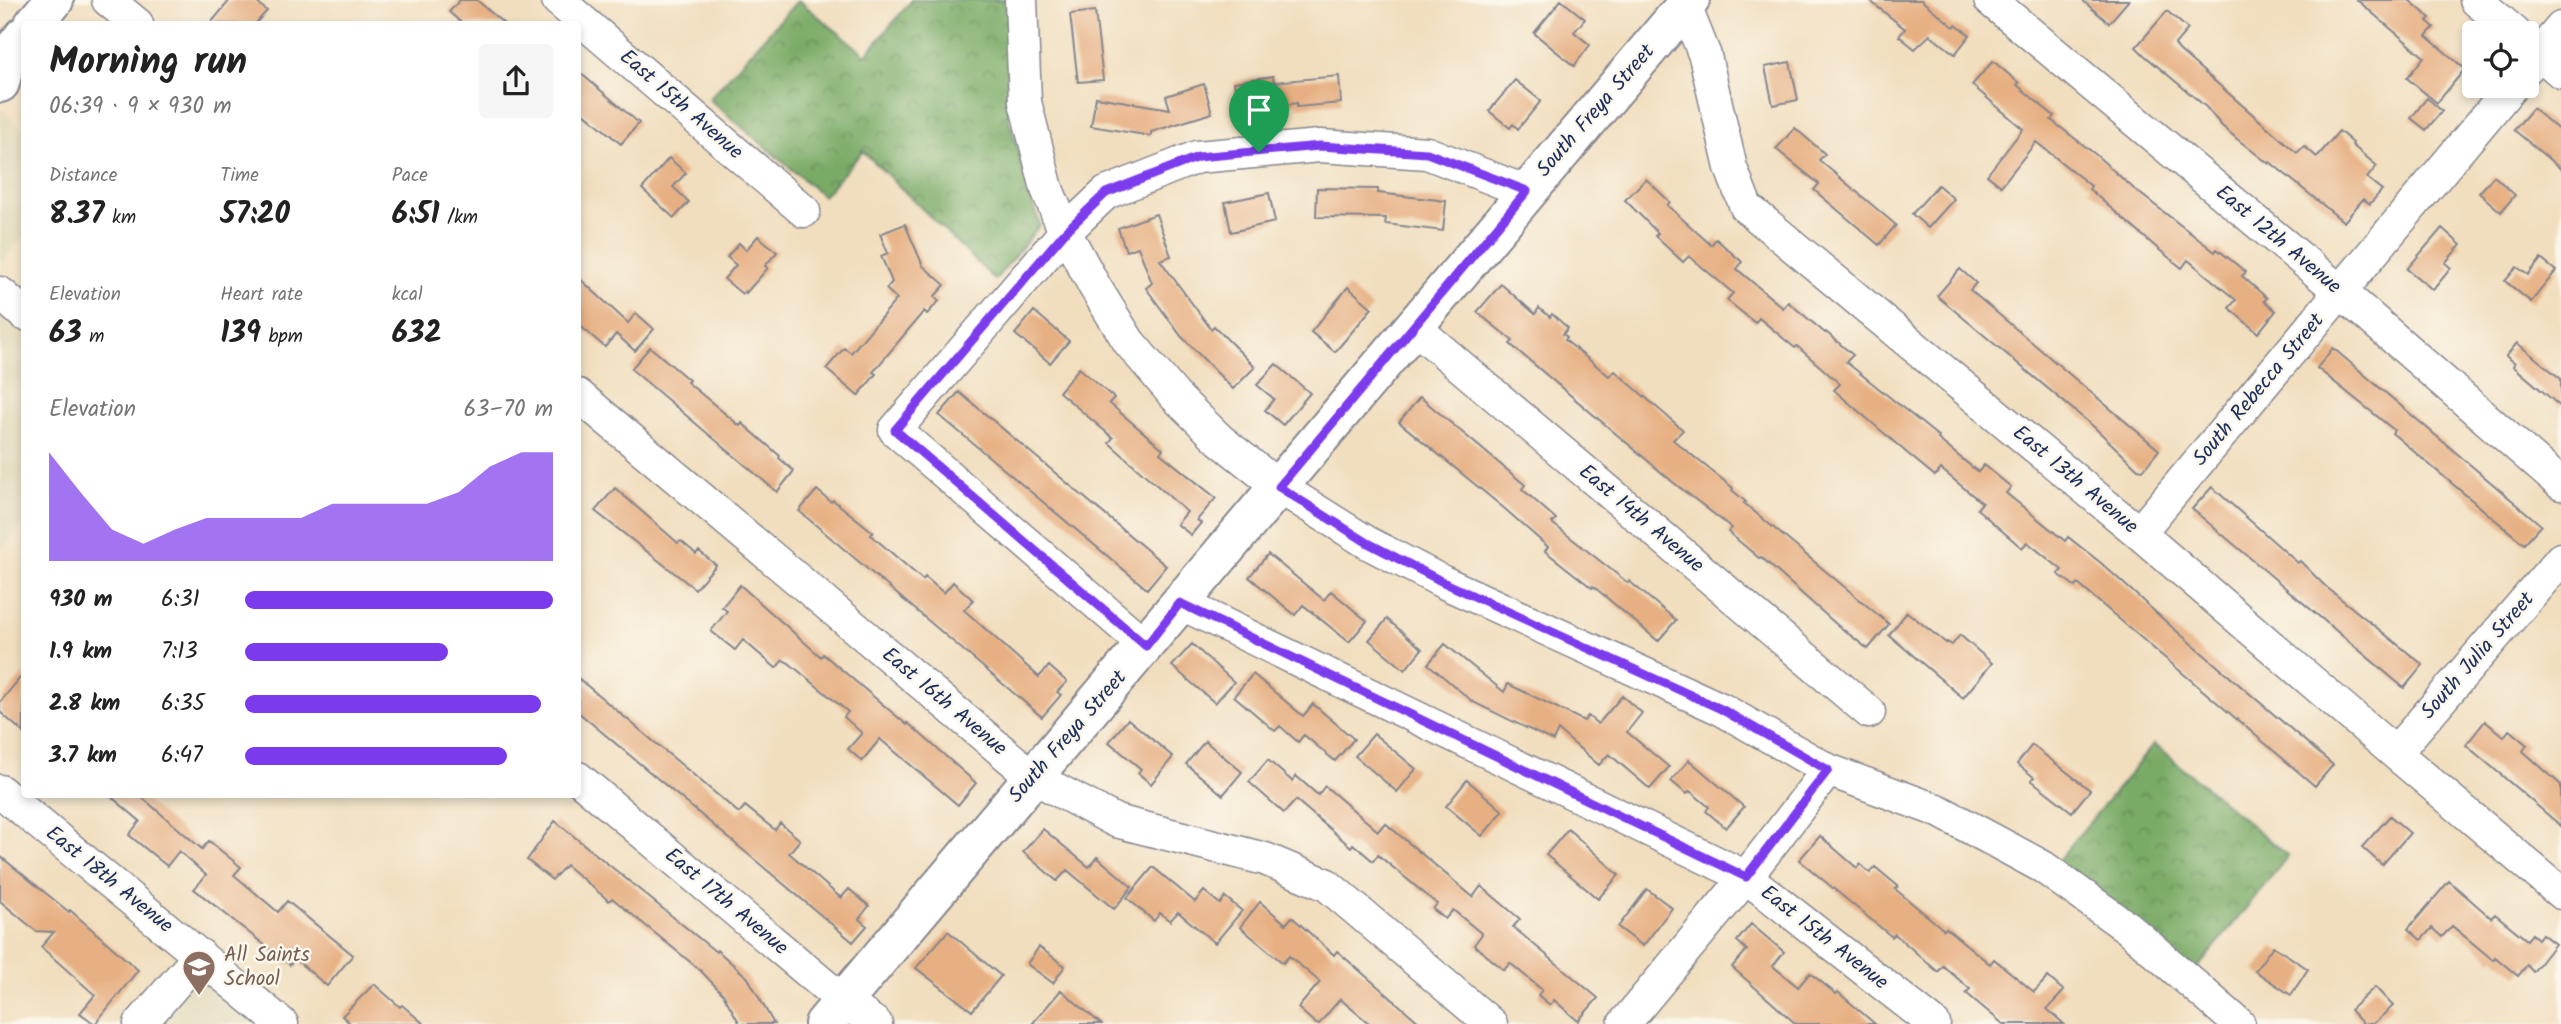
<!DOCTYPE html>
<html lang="en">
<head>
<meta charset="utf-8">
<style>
	body { margin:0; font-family:Kalam,sans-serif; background:#f6f6f6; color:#222; height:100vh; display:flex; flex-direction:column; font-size:26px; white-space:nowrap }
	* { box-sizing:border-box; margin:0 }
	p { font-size:23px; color:#767676 }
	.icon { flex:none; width:38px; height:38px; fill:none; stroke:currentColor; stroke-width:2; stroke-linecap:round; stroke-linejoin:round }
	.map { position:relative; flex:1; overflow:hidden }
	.drawer { position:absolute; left:21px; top:21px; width:560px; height:777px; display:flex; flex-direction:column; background:#fff; border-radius:7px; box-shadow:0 4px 10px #0003 }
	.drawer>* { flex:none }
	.tools { position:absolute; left:2462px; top:21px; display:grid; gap:14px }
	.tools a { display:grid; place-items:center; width:77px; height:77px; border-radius:7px; background:#fff; box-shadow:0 4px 10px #0003; font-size:35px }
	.pin { position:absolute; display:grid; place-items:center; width:60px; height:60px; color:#fff; margin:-72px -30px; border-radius:50% 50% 50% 0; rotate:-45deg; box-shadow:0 0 7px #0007 }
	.pin .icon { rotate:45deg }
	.round { display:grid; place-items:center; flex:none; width:74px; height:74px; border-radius:7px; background:#f6f6f6 }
	.headline { display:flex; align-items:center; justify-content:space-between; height:119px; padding:0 28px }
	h1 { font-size:38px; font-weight:800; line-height:52px }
	.figures { display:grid; grid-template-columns:repeat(3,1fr); gap:10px; height:119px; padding:7px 28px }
	.figures div { display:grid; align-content:center }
	.figures b { font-size:30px; font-weight:800 }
	.figures small { font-size:19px; font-weight:400 }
	.figures p { font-size:19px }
	.chart { height:196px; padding:14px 28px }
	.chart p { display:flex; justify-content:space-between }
	.chart svg { width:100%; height:126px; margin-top:7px; fill:#7c3aed; opacity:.7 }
	ul { padding:0 28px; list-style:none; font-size:23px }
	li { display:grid; grid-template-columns:112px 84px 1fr; align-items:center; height:52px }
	li i { height:18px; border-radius:9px; background:#7c3aed }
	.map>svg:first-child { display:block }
</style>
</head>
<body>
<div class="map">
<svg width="2561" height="1024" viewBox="0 0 2561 1024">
	<defs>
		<pattern id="forest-crowns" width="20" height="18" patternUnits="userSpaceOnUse" patternTransform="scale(1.75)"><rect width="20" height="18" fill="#7aab66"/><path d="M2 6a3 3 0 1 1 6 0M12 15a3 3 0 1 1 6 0" fill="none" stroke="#638c57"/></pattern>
	</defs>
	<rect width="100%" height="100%" fill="#fbf7ec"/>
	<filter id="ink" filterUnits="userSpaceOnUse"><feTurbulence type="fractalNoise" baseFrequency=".0143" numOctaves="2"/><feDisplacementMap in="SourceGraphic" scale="14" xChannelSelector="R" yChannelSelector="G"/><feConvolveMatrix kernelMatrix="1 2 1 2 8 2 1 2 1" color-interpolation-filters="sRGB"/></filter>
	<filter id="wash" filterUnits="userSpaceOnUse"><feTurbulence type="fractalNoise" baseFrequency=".00686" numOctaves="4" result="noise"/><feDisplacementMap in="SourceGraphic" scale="28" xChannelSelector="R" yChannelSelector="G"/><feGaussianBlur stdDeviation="1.57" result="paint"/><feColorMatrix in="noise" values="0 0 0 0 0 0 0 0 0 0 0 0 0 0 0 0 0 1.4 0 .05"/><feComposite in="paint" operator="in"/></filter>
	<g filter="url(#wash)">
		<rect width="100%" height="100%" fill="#f1debe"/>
		<!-- built -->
		<path fill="#e0d8b8" d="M0 109 24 130V235L0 265Z
			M0 309 24 330V521L0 551Z
			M194 969 259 1024H148Z"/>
		<!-- forest -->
		<path fill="url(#forest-crowns)" stroke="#4a6d62" stroke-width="2" d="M798 0 866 55 912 0H1008L1009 120 1040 225 995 280 863 151 823 196 709 99Z
			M2154 744 2288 856 2192 975 2056 863Z"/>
		<g id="blocks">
			<!-- building -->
			<path fill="#e7b083" d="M230 0H254L267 11 255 24H210Z
				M460 0H477L504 24H463L449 12Z
				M1561 0 1585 19 1574 32 1590 45 1574 66 1534 33Z
				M1869 0H1921L1954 27 1956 25 1970 35 1955 54 1930 35 1915 49 1899 36 1905 29Z
				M2082 0H2129L2109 23Z
				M2357 0H2409L2430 18 2427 21 2434 27 2426 36 2465 69 2437 103 2407 78 2424 57Z
				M1095 11 1103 80 1078 82 1070 14Z
				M2167 11 2188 29 2175 44 2179 50 2297 153 2304 146 2317 157 2339 131 2353 143 2352 145 2377 166 2367 178 2382 190 2370 204 2363 199 2344 222 2270 162 2269 164 2237 139 2221 125 2206 107 2144 55 2136 47Z
				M1993 61 2019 83 2017 85 2054 116 2051 120 2095 154 2133 188 2215 252 2217 249 2246 272 2242 276 2267 298 2264 301 2276 311 2258 333 2229 308 2236 300 2188 260 2182 268 2157 248 2089 189 2091 186 2036 142 2001 186 1987 175 2023 129 1972 85Z
				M1790 62 1798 100 1773 105 1765 67Z
				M578 71 639 123 621 144 578 108Z
				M1273 76 1274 82 1339 76 1341 103 1297 107V103L1239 112 1234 82Z
				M1515 80 1541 101 1518 129 1513 124 1510 128 1489 111Z
				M1204 84 1212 113 1151 132V136L1091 126 1096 97 1170 109 1166 96Z
				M2427 98 2442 111 2426 130 2411 118Z
				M2533 108 2561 132V169L2514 130Z
				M1795 128 1825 154 1819 160 1896 225 1879 245 1814 190 1819 184 1776 149Z
				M669 158 686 173 673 187 689 202 674 218 642 189Z
				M2494 176 2515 195 2501 212 2479 193Z
				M1646 179 1670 202 1667 205 1711 245 1716 239 1742 262 1737 269 1783 308 1788 302 1825 333 1826 332 1853 355 1846 362 1939 437 1938 439 1978 472 1984 465 2011 487 2006 493 2065 541 2068 537 2101 563 2173 628 2333 765 2315 786 2078 584 2076 587 2058 574 2062 570 2027 542 2022 548 1993 523 1977 509 1982 503 1941 469 1935 476 1907 453 1834 390 1840 384 1797 346 1795 348 1759 318 1755 323 1727 300 1733 293 1689 256 1683 262 1655 236 1658 233 1625 200Z
				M1938 185 1954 199 1928 228 1912 214Z
				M1317 188 1378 189V193L1446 201 1443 231 1385 224 1386 218 1316 217Z
				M1269 193 1275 222 1231 232 1225 202Z
				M1156 214 1171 256 1160 260 1211 329 1214 326 1255 367 1233 389 1181 336 1146 288 1152 283 1138 247 1126 251 1118 228Z
				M905 224 923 266 945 285 934 297 939 301 927 314 924 311 873 372 876 374 858 396 826 369 844 348 851 353 897 299 886 289 892 282 881 256 888 253 880 234Z
				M2442 228 2461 245 2445 263 2451 268 2433 290 2407 269Z
				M758 236 777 252 765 266 768 268 746 293 745 291 742 294 724 279 736 265 727 257 739 243 746 250Z
				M2541 259 2556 271 2531 302 2505 281 2517 267 2528 275Z
				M1960 269 1976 283 1970 290 2159 450 2143 470 2138 469 2094 427 1937 296Z
				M578 277 628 323 636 313 654 329 635 351 616 334 605 347 578 324Z
				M1501 284 1535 314 1539 308 1550 317 1552 314 1568 328 1563 334 1567 337 1565 340 1609 376 1615 371 1683 430 1673 440 1733 488 1732 490 1746 502 1744 503 1889 624 1868 649 1836 624 1761 557 1759 558 1728 532 1732 528 1674 483 1510 344 1513 341 1477 312Z
				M1348 287 1372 308 1335 352 1311 332Z
				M1034 311 1069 341 1050 363 1015 334Z
				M2517 343 2561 379V407L2513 366 2515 363 2506 356Z
				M650 347 689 380 687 382 740 426 742 423 780 456 779 458 794 471 777 492 631 369Z
				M2333 348 2541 525 2524 544 2392 433 2394 430 2317 368Z
				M1276 364 1310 393 1283 425 1265 410 1274 399 1257 385Z
				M1079 368 1114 398 1109 403 1163 449 1160 453 1216 498 1197 520 1201 523 1191 535 1177 524 1187 512 1109 443 1113 438 1059 392Z
				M959 392 1166 566 1147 589 939 415Z
				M1420 397 1525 485 1522 489 1556 519 1552 523 1628 583 1629 581 1676 620 1658 641 1593 586 1592 588 1545 551 1548 547 1505 509 1399 422Z
				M2212 487 2298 563 2300 561 2325 586 2423 665 2404 688 2192 509Z
				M615 488 678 543 681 541 696 554 699 551 716 565 695 589 595 511Z
				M817 490 831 502 833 500 873 532 871 535 923 580 925 577 944 593 953 582 973 600 964 610 1039 677 1049 666 1067 682 1057 692 1061 695 1042 717 799 511Z
				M1268 554 1324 600 1331 591 1367 621 1349 642 1303 605 1295 615 1249 577Z
				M740 585 821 657 823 654 907 725 908 723 976 783 958 805 880 739 862 761 848 749 862 733 844 717 848 712 789 663 783 660 776 668 743 640 735 650 711 631 727 611 722 607Z
				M1907 612 1946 643 1947 642 1952 645 1960 635 1992 663 1963 698 1889 635Z
				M1387 619 1422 649 1405 670 1369 640Z
				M1192 644 1234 682 1215 703 1172 666Z
				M1445 644 1504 692 1508 684 1584 721 1588 716 1598 724 1622 696 1642 713 1627 732 1669 767 1650 789 1609 754 1599 765 1558 730 1553 741 1473 702 1428 664Z
				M24 673V733L0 712V702Z
				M1253 674 1303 716 1313 704 1354 739 1335 761 1304 735 1298 742 1280 726 1275 731 1234 696Z
				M578 678 739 813 745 806 775 830 780 823 800 840 789 853 841 898 849 889 869 906 859 919 867 926 853 942 578 712Z
				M1128 719 1173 757 1151 784 1138 773 1141 769 1109 742Z
				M2485 721 2504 737 2509 730 2527 745 2523 751 2561 785V826L2466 745Z
				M1374 734 1416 769 1397 792 1355 756Z
				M1205 741 1242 772 1223 795 1186 764Z
				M2032 745 2090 790 2072 812 2031 780 2034 777 2017 764Z
				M1268 760 1292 781 1296 776 1318 795 1325 786 1378 831 1385 823 1473 897 1481 886 1520 919 1513 927 1598 998 1578 1021 1554 1000 1550 1005 1538 995 1542 990 1510 963 1504 970 1474 945 1482 934 1453 910 1445 919 1433 909 1437 904 1378 855 1373 861 1353 844 1351 847 1296 800 1284 813 1249 782Z
				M1689 760 1744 807 1726 828 1706 811 1709 807 1690 791 1687 794 1671 781Z
				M1467 780 1503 811 1482 836 1446 806Z
				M108 794H138L202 849 209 841 241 867 234 875 278 912 287 901 353 955 327 986 295 959 290 965 194 889 206 875 179 851 167 866 129 835 140 821Z
				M2390 816 2410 833 2382 865 2362 847Z
				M555 821 716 952 717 950 748 978 774 1024H740L723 994 700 970 612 898 609 901 566 865 552 880 527 860Z
				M1043 829 1089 867 1097 857 1132 887 1114 909 1067 870 1057 881 1023 852Z
				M1568 829 1619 875 1598 899 1546 855Z
				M1820 836 1857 868 1860 864 1870 873 1875 867 1898 886 1895 889 1944 930 1946 928 1990 964 1994 959 2034 992 2048 977 2064 991 2047 1009 2064 1024H2003L1966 993 1970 989 1943 966 1938 972 1895 934 1892 937 1799 860Z
				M0 856 69 912 70 910 138 970 95 1024 80 1013 95 995 41 947 54 932 36 931 0 901Z
				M1153 867 1195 902 1204 891 1220 904 1225 897 1242 911 1215 943 1178 912 1170 921 1160 913 1154 921 1127 898Z
				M2449 881 2491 918 2495 914 2527 940 2532 934 2538 939 2542 934 2555 944 2533 972 2527 965 2518 976 2495 957 2493 960 2452 926 2442 937 2432 928 2421 940 2408 929Z
				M1647 889 1672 908 1643 946 1618 927Z
				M1260 902 1286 924 1292 917 1334 955 1337 951 1421 1024H1370L1340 999 1319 1024H1316L1298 1008 1320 982 1289 956 1283 963 1240 927Z
				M1751 924 1784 952 1773 966 1798 987 1810 973 1836 994 1838 992 1875 1024H1796L1732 967 1747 950 1737 941Z
				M948 931 1001 976 972 1011 916 968Z
				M2273 946 2308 969 2291 995 2255 971Z
				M1039 947 1065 966 1053 983 1027 964Z
				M374 984 400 1007 402 1005 424 1024H351L342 1016Z
				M2375 987 2393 1006 2373 1024H2363L2350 1010Z
				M1061 990 1101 1024H1032Z"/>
		</g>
	</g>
	<g filter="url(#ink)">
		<use href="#blocks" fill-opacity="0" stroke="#86868e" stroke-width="2"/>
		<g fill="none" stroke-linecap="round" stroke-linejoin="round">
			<defs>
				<path id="minor" d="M108 0 137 24
					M558 0 804 211
					M1021 0 1025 102 1047 189 1065 232 1095 287 1129 342 1175 396 1220 440 1279 487 1368 543 1443 582 1721 709 1828 770 1939 811 2043 867 2128 928 2239 1024
					M1990 0 2341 292 2561 484
					M2476 0 2515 33
					M1685 6 1705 56 1731 168 1746 207 2139 533 2395 753 2561 893
					M2527 43 2561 72
					M2527 68 2561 28
					M0 293 24 314
					M1413 326 1869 712
					M578 395 1033 777 1116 821 1265 859 1327 885 1491 1024
					M2139 533 2512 86
					M1180 603 1746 877 1934 1024
					M1146 646 895 430 1065 232 1106 193 1197 157 1320 146 1427 153 1527 192
					M2395 753 2561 559
					M578 778 843 1001 876 1024
					M0 791 282 1024
					M140 1024 200 955
					M1624 1024 1746 877 1828 770"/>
				<path id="major" d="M34 24 54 0
					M0 83 6 59 24 36
					M824 1024 1690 0"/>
			</defs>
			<!-- minor casing -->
			<use href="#minor" stroke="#86868e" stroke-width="35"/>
			<!-- major casing -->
			<use href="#major" stroke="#86868e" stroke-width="42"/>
			<!-- minor -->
			<use href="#minor" stroke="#fff" stroke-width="32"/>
			<!-- major -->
			<use href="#major" stroke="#fff" stroke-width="38"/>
		</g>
	</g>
	<g fill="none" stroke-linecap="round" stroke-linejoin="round" filter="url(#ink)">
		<defs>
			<path id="route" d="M1320 146 1427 153 1527 191 1279 487 1368 543 1443 582 1721 709 1828 770 1746 877 1180 603 1146 646 895 430 1065 232 1106 193 1198 157Z"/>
		</defs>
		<!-- route casing -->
		<use href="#route" stroke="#fff" stroke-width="14"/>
		<!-- route -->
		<use href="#route" stroke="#7c3aed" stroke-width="9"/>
	</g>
	<!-- icons -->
	<defs>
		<symbol id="school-pin" viewBox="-11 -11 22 30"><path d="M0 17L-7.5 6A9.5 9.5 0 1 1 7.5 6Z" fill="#8d6e63" stroke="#fbf7ec"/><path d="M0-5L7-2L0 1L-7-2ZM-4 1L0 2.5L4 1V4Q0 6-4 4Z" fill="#fff"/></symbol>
	</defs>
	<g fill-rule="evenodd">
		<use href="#school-pin" x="180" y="948" width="38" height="52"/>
	</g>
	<g text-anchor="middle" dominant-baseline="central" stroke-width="5" stroke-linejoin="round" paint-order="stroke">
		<!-- street labels -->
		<g font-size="21" fill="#1b2f5e" stroke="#fbf7ec">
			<text transform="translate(681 105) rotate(41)">East 15th Avenue</text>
			<text transform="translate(1596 111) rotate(-49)">South Freya Street</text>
			<text transform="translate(2278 240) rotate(40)">East 12th Avenue</text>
			<text transform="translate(2259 390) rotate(-50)">South Rebecca Street</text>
			<text transform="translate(2075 480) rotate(40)">East 13th Avenue</text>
			<text transform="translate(1641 519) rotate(40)">East 14th Avenue</text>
			<text transform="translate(2478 656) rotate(-49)">South Julia Street</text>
			<text transform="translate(944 702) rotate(40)">East 16th Avenue</text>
			<text transform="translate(1068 737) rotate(-49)">South Freya Street</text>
			<text transform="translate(109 880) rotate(39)">East 18th Avenue</text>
			<text transform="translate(726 902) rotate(40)">East 17th Avenue</text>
			<text transform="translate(1824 938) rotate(38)">East 15th Avenue</text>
		</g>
		<!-- education labels -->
		<g font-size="21" fill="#785e54" stroke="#fbf7ec" text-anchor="start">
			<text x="224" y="955">All Saints<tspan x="224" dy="24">School</tspan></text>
		</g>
	</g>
</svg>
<div class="tools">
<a><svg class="icon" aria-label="locate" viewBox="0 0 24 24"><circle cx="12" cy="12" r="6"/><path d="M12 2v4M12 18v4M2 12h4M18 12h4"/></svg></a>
</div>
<div class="pin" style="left:1259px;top:152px;background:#1e9e55"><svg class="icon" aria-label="arrive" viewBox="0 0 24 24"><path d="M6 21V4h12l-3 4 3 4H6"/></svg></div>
<section class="drawer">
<div class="headline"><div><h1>Morning run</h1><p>06:39 · 9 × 930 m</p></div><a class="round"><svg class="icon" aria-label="share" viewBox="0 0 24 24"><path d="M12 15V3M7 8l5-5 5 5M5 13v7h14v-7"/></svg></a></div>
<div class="figures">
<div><p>Distance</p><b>8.37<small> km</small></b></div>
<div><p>Time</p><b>57:20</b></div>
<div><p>Pace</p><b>6:51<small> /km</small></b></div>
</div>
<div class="figures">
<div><p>Elevation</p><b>63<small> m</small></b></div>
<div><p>Heart rate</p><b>139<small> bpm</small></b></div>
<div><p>kcal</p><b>632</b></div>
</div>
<div class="chart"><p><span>Elevation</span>63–70 m</p>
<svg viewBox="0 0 160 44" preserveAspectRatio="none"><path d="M0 44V6L10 20L20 33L30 38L40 33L50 29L60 29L70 29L80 29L90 24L100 24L110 24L120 24L130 20L140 11L150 6L160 6V44z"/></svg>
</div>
<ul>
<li><b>930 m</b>6:31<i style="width:100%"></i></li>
<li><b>1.9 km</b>7:13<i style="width:66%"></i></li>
<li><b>2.8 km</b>6:35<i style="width:96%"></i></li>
<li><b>3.7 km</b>6:47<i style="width:85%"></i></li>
</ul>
</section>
</div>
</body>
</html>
